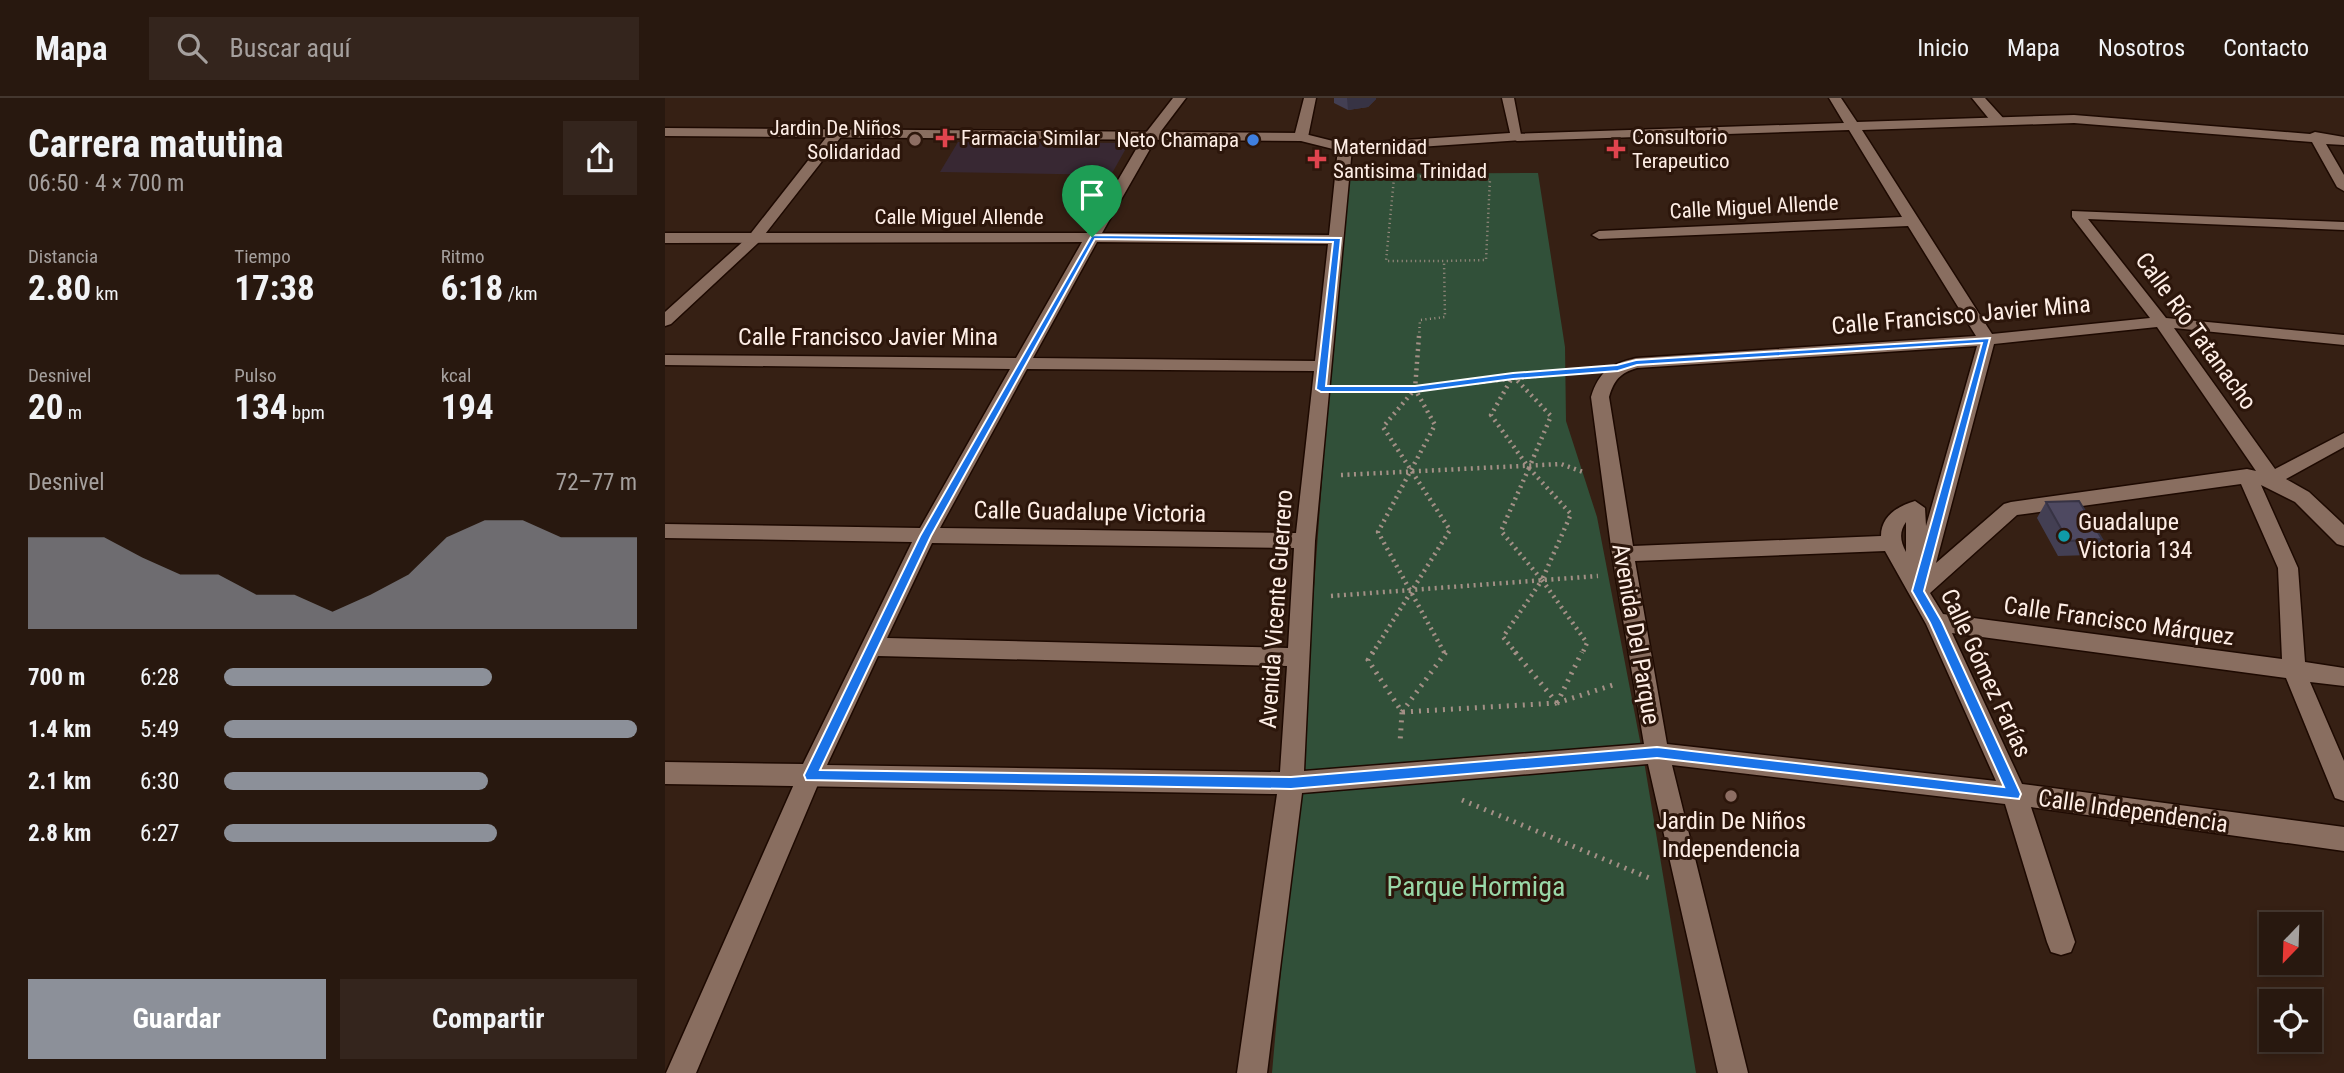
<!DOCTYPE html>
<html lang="es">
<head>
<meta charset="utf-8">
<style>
	body { margin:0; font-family:"Roboto Condensed",sans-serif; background:#34251d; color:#f1f3f6; height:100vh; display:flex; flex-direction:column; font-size:26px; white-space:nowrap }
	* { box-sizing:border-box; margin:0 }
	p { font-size:23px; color:#a5a09e }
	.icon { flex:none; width:38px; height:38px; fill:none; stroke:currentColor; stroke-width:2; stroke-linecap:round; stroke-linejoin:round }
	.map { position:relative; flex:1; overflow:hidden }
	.panel { display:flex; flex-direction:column; background:#28180f; width:665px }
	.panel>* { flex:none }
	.needle { width:46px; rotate:203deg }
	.controls { position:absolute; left:1594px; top:814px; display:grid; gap:14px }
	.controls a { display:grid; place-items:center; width:63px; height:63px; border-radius:0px; background:#28180f; box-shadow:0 4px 10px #0003,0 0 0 2px #44372f; font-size:35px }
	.pin { position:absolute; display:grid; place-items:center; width:60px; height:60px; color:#fff; margin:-72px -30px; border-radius:50% 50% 50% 0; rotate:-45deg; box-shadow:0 0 7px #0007 }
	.pin .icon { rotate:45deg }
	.round { display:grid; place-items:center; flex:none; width:74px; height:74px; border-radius:0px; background:#34251d }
	.overview { display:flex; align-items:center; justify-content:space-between; height:119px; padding:0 28px }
	h1 { font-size:38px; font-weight:700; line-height:52px }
	.metrics { display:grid; grid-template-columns:repeat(3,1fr); gap:10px; height:119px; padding:7px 28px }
	.metrics div { display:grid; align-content:center }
	.metrics b { font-size:35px; font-weight:700 }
	.metrics small { font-size:19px; font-weight:400 }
	.metrics p { font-size:19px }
	.chart { height:196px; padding:14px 28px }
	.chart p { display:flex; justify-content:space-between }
	.chart svg { width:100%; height:126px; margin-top:7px; fill:#8c9099; opacity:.7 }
	.button { display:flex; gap:14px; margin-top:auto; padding:14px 28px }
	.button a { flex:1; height:80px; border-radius:0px; background:#8c9099; color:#fff; font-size:28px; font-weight:700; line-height:80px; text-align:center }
	.button a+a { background:#34251d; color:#f1f3f6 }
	ul { padding:0 28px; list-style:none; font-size:23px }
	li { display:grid; grid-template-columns:112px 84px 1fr; align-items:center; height:52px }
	li i { height:18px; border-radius:9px; background:#8c9099 }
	header { display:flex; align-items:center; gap:42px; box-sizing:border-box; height:98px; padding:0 35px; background:#28180f; border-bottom:2px solid #44372f }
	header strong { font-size:33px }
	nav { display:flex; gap:38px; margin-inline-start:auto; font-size:24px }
	.search { width:490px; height:63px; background:#34251d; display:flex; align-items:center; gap:18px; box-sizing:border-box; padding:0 24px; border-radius:0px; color:#a5a09e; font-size:26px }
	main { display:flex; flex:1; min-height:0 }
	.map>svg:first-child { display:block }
</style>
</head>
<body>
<header>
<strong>Mapa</strong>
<div class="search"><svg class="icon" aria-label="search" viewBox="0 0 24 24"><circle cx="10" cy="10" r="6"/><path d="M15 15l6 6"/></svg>Buscar aquí</div>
<nav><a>Inicio</a><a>Mapa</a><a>Nosotros</a><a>Contacto</a></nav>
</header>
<main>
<section class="panel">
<div class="overview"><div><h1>Carrera matutina</h1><p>06:50 · 4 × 700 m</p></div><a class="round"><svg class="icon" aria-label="share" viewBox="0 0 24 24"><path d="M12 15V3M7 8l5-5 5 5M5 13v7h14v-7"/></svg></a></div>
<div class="metrics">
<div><p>Distancia</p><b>2.80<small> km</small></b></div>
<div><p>Tiempo</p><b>17:38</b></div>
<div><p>Ritmo</p><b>6:18<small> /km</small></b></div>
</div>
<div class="metrics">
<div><p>Desnivel</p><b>20<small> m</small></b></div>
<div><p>Pulso</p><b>134<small> bpm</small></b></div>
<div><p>kcal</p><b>194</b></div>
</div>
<div class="chart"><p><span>Desnivel</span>72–77 m</p>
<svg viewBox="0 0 160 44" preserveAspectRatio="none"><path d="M0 44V12L10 12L20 12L30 19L40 25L50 25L60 32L70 32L80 38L90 32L100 25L110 12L120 6L130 6L140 12L150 12L160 12V44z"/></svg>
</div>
<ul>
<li><b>700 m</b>6:28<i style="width:65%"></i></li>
<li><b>1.4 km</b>5:49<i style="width:100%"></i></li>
<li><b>2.1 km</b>6:30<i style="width:64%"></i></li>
<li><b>2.8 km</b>6:27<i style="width:66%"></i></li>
</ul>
<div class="button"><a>Guardar</a><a>Compartir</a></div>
</section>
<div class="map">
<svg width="1679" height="975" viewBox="0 0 1679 975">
	<rect width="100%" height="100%" fill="#362014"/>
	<!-- commercial -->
	<path fill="#382833" d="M293 44H294L464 45 446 77 275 74Z"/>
	<!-- green -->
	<path fill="#315039" d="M873 75 900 249 901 323 932 419 980 669 1031 975H607L645 543 680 76Z"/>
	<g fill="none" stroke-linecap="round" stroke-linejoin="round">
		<defs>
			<path id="pedestrian" d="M1307 0H1320L1339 21V27H1329Z
				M167 32 179 35 93 145 6 226 0 228V214L83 139Z
				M145 666 154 669 157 677 31 975H1L133 677 136 669Z"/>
			<path id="minor" d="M508 0H521L493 37 437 135 664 137 673 50 680 46 687 50 650 443 639 673 979 646 947 456 926 299C934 273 946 266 971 260L1311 238 1243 128 934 141 927 137 934 133 1237 119 1184 32 852 43 845 39 847 36 1179 25 1164 0H1176L1192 24 1409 17 1645 36 1650 34 1679 39V47L1661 46 1679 77V93L1672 89 1647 44 1409 25 1197 32 1327 236 1485 220 1407 119V113L1679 124V132L1423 121 1501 220 1679 237V247L1509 230 1610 371 1679 335V349L1621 381 1644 394 1675 423 1679 427V448L1672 446 1630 404 1596 387 1633 470 1640 564 1679 570V588L1645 584 1679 663V703L1670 700 1621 580 1287 535 1357 686 1679 729V753L1366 709 1410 844 1406 854 1396 857 1386 854 1382 844 1340 706 1007 667 1083 975H1053L983 666 637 695 602 975H572L612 696 0 686V664L138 666 247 444 0 440V426L255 430 345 271 0 267V257L351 260 417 144 0 145V135H422L480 36ZM432 144 663 146 650 263 368 260ZM1492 229 1591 373 1582 371 1346 404 1339 406 1271 465 1329 246ZM1312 248 1261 428 1260 410 1250 403C1233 408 1216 418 1216 438L968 448 944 299C949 282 955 275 972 270ZM362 271 649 273 631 435 275 430ZM1576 386 1613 470 1617 561 1278 516 1265 495 1352 417ZM1241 424V454C1235 443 1234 434 1241 424ZM267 445 629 450 623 550 222 540ZM1220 453 1261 526 1331 683 1002 646 970 463ZM213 558 622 568 615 674 162 667Z
				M639 0H651L643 39 636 43 629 39Z"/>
			<path id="secondary" d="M837 0H849L857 42 680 54 636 43 0 38V30L636 35 680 46 845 35Z"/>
		</defs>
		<!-- pedestrian casing -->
		<use href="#pedestrian" stroke="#1d0901" stroke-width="3"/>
		<!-- minor casing -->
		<use href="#minor" stroke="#1d0901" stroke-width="3"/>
		<!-- secondary casing -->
		<use href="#secondary" stroke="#1d0901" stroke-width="3"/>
		<!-- path-far2 -->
		<path stroke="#a39086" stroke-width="2.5" stroke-dasharray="1 3.5" stroke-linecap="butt" d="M778 77 825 81 821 162 779 163
			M754 239 755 222 780 219 779 163H721L729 80 778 77 777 65"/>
		<!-- path-far1 -->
		<path stroke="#a39086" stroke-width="4.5" stroke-dasharray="2 4.5" stroke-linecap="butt" d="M754 238 750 291 770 327 713 434 780 556
			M848 278 886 318 864 370 826 317Z
			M682 291H750L917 273
			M864 370 906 416 877 482
			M864 370 836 433 877 482
			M676 377 896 366 918 374
			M877 482 922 545 917 556
			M666 498 933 478
			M707 556 785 432 718 329 750 291
			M852 556 838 539 877 482"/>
		<!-- path -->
		<path stroke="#a39086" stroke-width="5" stroke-dasharray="2 6" stroke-linecap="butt" d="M708 554 703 562 737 614 735 645
			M850 554 892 605
			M892 605 917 554
			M892 605 951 586
			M737 614 781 554
			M738 614 892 605
			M797 702 989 782"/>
		<!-- pedestrian -->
		<use href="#pedestrian" fill="#896e60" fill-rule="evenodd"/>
		<!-- minor -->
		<use href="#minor" fill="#896e60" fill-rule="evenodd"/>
		<!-- secondary -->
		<use href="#secondary" fill="#896e60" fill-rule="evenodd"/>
	</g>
	<!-- wall -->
	<path fill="#433f53" d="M669 0H711V1L703 9 683 12 669 5Z
		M1381 404 1437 441 1426 457 1393 458 1372 420Z"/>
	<!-- shaded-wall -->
	<path fill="#373344" d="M682 0H711V1L703 9 683 12Z"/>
	<!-- building -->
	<path fill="#4e4961" stroke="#373344" stroke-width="2" d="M1414 403 1437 441 1403 443 1381 404Z"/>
	<!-- route -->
	<path fill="#1a73e8" stroke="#fff" stroke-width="2" fill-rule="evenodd" d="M427 137 676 140 661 288H750L848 275 952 267 971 262 1325 240 1259 493 1277 524 1356 696 1354 701 992 660 626 691 141 682 139 677 255 438ZM430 141 668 144 651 291 656 294H750L848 281 953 273 972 267 1317 245 1247 493 1265 525 1339 689 992 649 626 679 155 672 266 438Z"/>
	<!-- markers -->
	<g fill="#e0444e" stroke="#2c160b" stroke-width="2.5">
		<path d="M276.5 29.5h7v7h7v7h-7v7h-7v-7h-7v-7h7z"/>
		<path d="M947.5 40.5h7v7h7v7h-7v7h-7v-7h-7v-7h7z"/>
		<path d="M648.5 50.5h7v7h7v7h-7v7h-7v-7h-7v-7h7z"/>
	</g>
	<g fill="#8d6e63" stroke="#2c160b" stroke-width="2.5">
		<circle cx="250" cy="42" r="7"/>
		<circle cx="1066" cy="698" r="7"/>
	</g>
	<circle fill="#3f7fe0" stroke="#2c160b" stroke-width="2.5" cx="588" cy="42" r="7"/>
	<circle fill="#0f9aa8" stroke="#2c160b" stroke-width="2.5" cx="1399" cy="438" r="7"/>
	<g text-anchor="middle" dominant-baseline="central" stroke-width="6" stroke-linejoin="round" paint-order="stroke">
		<!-- far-poi labels -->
		<g font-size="21" fill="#feeee6" stroke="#2c160b" text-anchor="start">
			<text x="236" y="30" text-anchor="end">Jardin De Niños<tspan x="236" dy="24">Solidaridad</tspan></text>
			<text x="967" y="39">Consultorio<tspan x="967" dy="24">Terapeutico</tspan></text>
			<text x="296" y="40">Farmacia Similar</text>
			<text x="574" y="42" text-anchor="end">Neto Chamapa</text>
			<text x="668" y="49">Maternidad<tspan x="668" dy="24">Santisima Trinidad</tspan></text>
		</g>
		<!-- far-street labels -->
		<g font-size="21" fill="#feeee6" stroke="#2c160b">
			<text transform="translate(1089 109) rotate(-3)">Calle Miguel Allende</text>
			<text x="294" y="119">Calle Miguel Allende</text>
		</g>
		<!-- street labels -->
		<g font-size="24" fill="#feeee6" stroke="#2c160b">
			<text transform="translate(1296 217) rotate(-5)">Calle Francisco Javier Mina</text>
			<text transform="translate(1531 233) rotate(54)">Calle Río Tatanacho</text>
			<text x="203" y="239">Calle Francisco Javier Mina</text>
			<text transform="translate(425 414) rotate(1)">Calle Guadalupe Victoria</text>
			<text transform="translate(611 511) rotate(-86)">Avenida Vicente Guerrero</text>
			<text transform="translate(1454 523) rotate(8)">Calle Francisco Márquez</text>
			<text transform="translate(971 536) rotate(80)">Avenida Del Parque</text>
			<text transform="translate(1321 575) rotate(65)">Calle Gómez Farías</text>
			<text transform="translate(1468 713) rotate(8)">Calle Independencia</text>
		</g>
		<!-- poi labels -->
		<g font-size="24" fill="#feeee6" stroke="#2c160b" text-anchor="start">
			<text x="1413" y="424">Guadalupe<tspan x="1413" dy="28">Victoria 134</tspan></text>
			<text x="1066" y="723" text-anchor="middle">Jardin De Niños<tspan x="1066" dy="28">Independencia</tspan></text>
		</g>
		<!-- near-park labels -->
		<g font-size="28" fill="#99d8a8" stroke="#2c160b">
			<text x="811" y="788">Parque Hormiga</text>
		</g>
	</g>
</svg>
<div class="controls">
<a><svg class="needle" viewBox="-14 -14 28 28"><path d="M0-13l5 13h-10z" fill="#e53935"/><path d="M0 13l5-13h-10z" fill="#a5a09e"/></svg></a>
<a><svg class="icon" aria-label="locate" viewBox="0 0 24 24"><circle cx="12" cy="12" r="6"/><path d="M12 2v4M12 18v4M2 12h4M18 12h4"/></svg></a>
</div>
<div class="pin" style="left:427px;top:139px;background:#1e9e55"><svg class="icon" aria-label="arrive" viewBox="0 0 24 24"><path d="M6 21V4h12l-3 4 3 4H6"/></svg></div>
</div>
</main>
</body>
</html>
